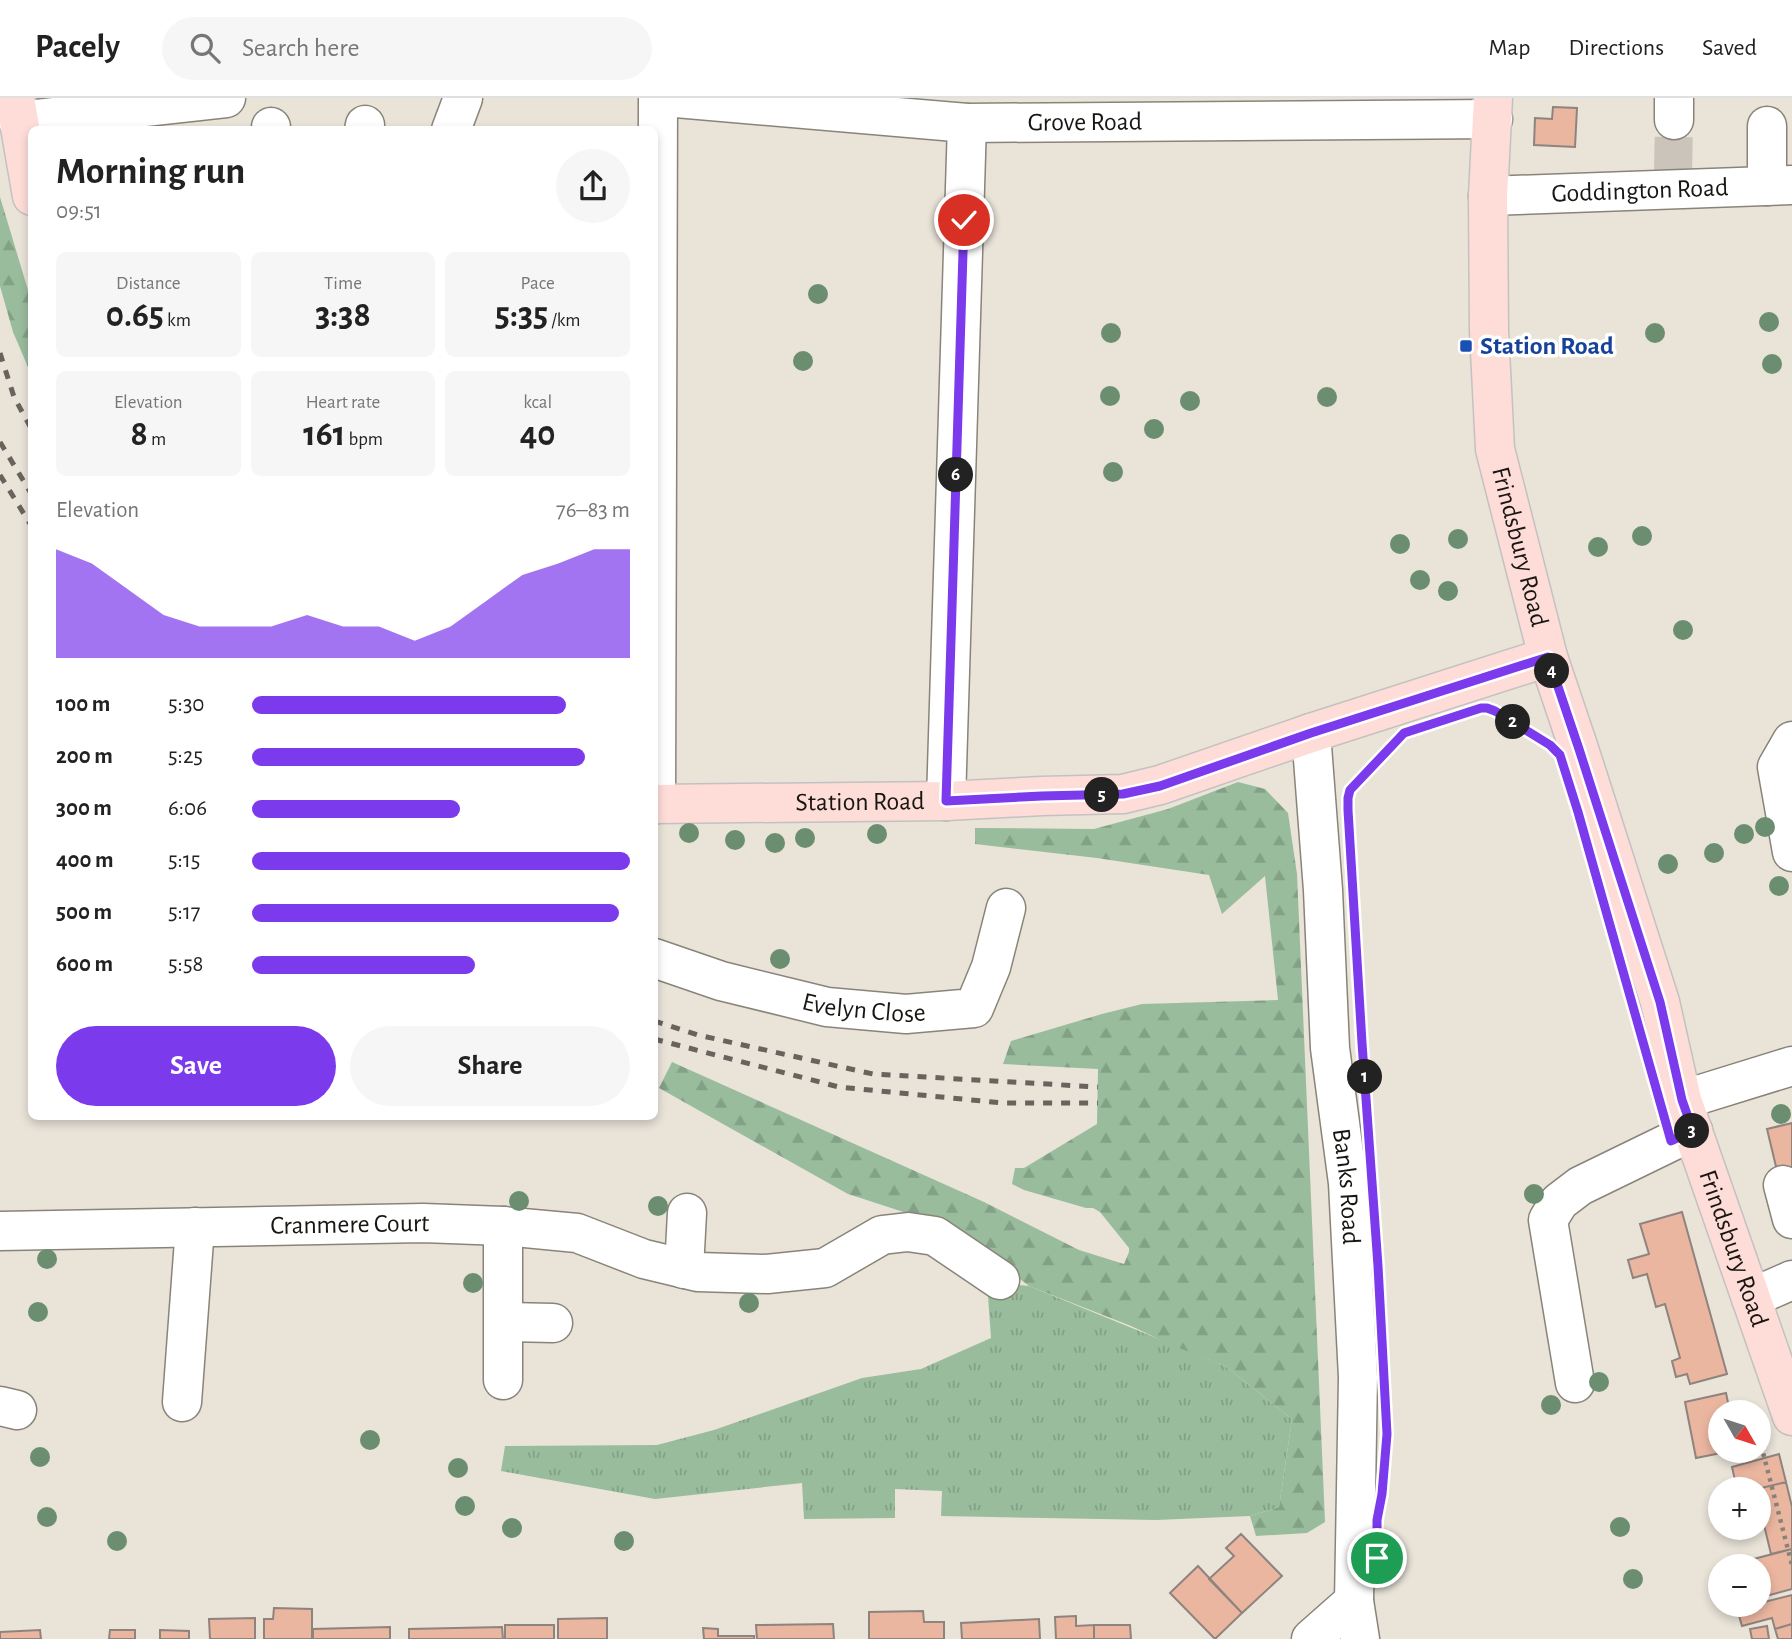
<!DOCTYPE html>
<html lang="en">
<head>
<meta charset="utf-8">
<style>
	body { margin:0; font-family:"Alegreya Sans",sans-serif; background:#f6f6f6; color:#222; height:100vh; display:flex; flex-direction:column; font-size:26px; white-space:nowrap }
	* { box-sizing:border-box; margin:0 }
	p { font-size:23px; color:#767676 }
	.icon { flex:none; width:38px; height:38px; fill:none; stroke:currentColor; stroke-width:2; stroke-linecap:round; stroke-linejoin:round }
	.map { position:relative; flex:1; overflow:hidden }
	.sheet { position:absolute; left:28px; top:28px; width:630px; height:994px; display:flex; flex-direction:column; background:#fff; border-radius:10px; box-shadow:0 4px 10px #0003 }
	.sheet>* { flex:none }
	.needle { width:46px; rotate:129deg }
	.controls { position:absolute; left:1708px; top:1302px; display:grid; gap:14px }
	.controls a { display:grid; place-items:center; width:63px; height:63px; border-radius:50%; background:#fff; box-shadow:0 4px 10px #0003; font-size:35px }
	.pin { position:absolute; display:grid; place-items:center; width:60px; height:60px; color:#fff; margin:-30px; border:4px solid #fff; border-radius:50%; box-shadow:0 2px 7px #0007 }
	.km { position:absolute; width:35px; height:35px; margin:-18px; border-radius:50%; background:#222; color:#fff; font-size:19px; line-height:35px; text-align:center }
	.round { display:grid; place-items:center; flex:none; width:74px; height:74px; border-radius:37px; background:#f6f6f6 }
	.summary { display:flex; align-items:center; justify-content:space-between; height:119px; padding:0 28px }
	h1 { font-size:38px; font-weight:700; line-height:52px }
	.stats { display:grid; grid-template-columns:repeat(3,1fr); gap:10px; height:119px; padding:7px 28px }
	.stats div { display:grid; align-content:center; border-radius:10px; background:#f6f6f6; text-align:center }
	.stats b { font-size:35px; font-weight:700 }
	.stats small { font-size:19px; font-weight:400 }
	.stats p { font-size:19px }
	.chart { height:196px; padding:14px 28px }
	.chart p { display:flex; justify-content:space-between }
	.chart svg { width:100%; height:126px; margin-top:7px; fill:#7c3aed; opacity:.7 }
	.button { display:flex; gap:14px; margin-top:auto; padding:14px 28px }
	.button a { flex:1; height:80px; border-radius:42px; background:#7c3aed; color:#fff; font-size:28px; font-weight:700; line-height:80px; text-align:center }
	.button a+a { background:#f6f6f6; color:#222 }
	ul { padding:0 28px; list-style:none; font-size:23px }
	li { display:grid; grid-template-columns:112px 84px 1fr; align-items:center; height:52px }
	li i { height:18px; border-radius:9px; background:#7c3aed }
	header { display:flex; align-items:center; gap:42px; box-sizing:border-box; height:98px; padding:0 35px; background:#fff; border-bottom:2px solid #e0e0e0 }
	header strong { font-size:33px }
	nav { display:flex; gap:38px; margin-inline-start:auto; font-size:24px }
	.search { width:490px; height:63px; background:#f6f6f6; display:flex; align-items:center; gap:18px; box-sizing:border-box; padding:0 24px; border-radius:38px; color:#767676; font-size:26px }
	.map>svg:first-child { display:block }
</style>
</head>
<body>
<header>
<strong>Pacely</strong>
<div class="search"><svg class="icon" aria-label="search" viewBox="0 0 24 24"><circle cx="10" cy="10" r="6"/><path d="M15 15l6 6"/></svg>Search here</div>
<nav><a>Map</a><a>Directions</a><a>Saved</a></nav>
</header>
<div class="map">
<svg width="1792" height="1541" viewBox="0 0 1792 1541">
	<defs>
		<pattern id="grass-tufts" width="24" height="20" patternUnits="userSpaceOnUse" patternTransform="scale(1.75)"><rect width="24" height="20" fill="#99bc9d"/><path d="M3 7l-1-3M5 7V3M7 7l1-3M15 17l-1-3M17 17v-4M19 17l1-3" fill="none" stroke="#83a186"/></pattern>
		<pattern id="forest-firs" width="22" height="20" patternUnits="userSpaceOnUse" patternTransform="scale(1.75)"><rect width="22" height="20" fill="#99bc9d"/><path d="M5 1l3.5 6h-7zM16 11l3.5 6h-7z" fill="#83a186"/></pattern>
	</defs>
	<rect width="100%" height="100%" fill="#e9e3d8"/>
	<!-- grass -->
	<path fill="url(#grass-tufts)" d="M987 1184 1029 1188 1225 1268 1292 1321 1279 1409 1250 1418 1156 1422 941 1418 942 1393 895 1391V1420L804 1421 802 1385 655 1401 501 1373 505 1348 657 1347 714 1332 862 1280 921 1271 991 1240Z"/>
	<!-- forest -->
	<path fill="url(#forest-firs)" d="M0 99 31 202V276L13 234 0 188Z
		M1238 684 1265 691 1288 715 1297 776 1325 1424 1307 1435 1256 1438 1250 1418 1279 1409 1292 1321 1225 1268 1169 1246 1131 1228 1029 1188 953 1130 848 1096 659 990 672 964 984 1104 1079 1152 1124 1166 1129 1154V1150L1100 1114 1093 1110H1086L1024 1092 1012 1086 1015 1070H1024L1097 1026 1098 971 1003 966 1011 943 1102 916 1142 906 1278 902 1265 778 1222 816 1209 777 1097 760 975 746V730L1094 731 1168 711Z"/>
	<!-- building -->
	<path fill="#ebb6a0" stroke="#8f837e" stroke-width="2" d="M1553 9 1577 10 1575 49 1534 47 1535 20 1552 21Z
		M1792 1025V1089L1779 1081 1767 1031Z
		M1682 1114 1727 1276 1690 1286 1687 1276 1676 1279 1672 1263 1680 1260 1665 1206 1656 1209 1647 1176 1633 1180 1628 1162 1649 1156 1640 1126Z
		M1726 1295 1730 1314H1720V1353H1731L1696 1360 1685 1304Z
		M1779 1356 1786 1384 1757 1391H1737L1732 1369Z
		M1786 1384 1792 1409V1451L1771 1456 1764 1427 1759 1428V1391H1757Z
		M1241 1436 1282 1478 1242 1515 1209 1481 1234 1458 1226 1450Z
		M1792 1451V1491L1759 1500V1468H1743L1742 1464Z
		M1198 1468 1242 1515 1215 1541 1170 1495Z
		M1792 1497V1526L1775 1531 1772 1520 1742 1528 1737 1511Z
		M274 1510 312 1511V1541H264V1521H273Z
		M923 1513 924 1524H944V1541H869V1514Z
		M1076 1518V1528L1094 1527V1541H1056L1055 1519Z
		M255 1520V1541H210L209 1521Z
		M607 1520V1541H558V1521Z
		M1039 1521 1040 1541H962L961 1525Z
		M833 1526 834 1541H757L756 1527Z
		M1792 1526V1541H1778L1775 1531Z
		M505 1527H554V1541H505Z
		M1094 1527H1130L1131 1541H1094Z
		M1767 1528 1769 1541H1752L1750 1531Z
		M390 1529V1541H313V1531Z
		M502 1529 503 1541H409V1531Z
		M703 1530 718 1531V1538H754V1541H704Z
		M40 1532 41 1541H0V1534Z
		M110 1532H135V1541H109Z
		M160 1532 189 1533V1541H160Z"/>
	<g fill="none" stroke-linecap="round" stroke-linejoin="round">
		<!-- minor-tunnel -->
		<path stroke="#cac4ba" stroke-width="38" stroke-dasharray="38 19" stroke-linecap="butt" d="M1673 77 1674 22"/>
		<defs>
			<g id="minor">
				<path id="s1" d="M676 0 967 25 1493 21"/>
				<path d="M1674 22V0"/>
				<path d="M18 23 226 0"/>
				<path d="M271 29V32"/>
				<path d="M364 32 365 27"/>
				<path d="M451 32 463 0"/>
				<path d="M1767 88V28"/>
				<path id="s2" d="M1488 98 1792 87"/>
				<path id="s3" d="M1311 635 1323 792 1330 950 1348 1085 1358 1279 1354 1503 1360 1541"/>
				<path d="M1792 643 1777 669 1792 754"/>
				<path d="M946 703 967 25"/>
				<path d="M656 706 658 0"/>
				<path id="s4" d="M654 860 721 883 827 909 906 916 974 910 991 869 1006 810"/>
				<path d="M1682 1002 1792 968"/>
				<path d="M1783 1087 1792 1121"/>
				<path d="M503 1128V1282"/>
				<path id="s5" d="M0 1133 423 1125 503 1128 577 1135 644 1161 698 1174 767 1176 825 1170 882 1137 908 1134 935 1138 1000 1182"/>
				<path d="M684 1171 687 1115"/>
				<path d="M1751 1200 1792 1182"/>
				<path d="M505 1224 553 1225"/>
				<path d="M1575 1285 1548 1122 1559 1104 1580 1088 1693 1033"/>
				<path d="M182 1304 195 1129"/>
				<path d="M0 1308 17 1312"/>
				<path d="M1311 1541 1354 1503"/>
			</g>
			<g id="major">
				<path d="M15 0 32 98"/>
				<path id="s6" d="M1493 0 1488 98 1489 233 1495 351 1548 559 1579 651 1660 904 1682 1002 1792 1318"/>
				<path id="s7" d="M654 706 946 703 1042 698 1123 696 1160 687 1311 635 1548 559"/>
			</g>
		</defs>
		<!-- minor casing -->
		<use href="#minor" stroke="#898479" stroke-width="41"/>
		<!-- major casing -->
		<use href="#major" stroke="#c3c2c1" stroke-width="41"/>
		<!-- path -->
		<path stroke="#87837b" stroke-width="4.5" stroke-dasharray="3.5 5" stroke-linecap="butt" d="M1496 614 1537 638
			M1351 692 1392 647
			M1759 1339 1792 1467"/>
		<!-- minor -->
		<use href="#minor" stroke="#fff" stroke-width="38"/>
		<!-- major -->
		<use href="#major" stroke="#fedcd7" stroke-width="38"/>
		<!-- rail -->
		<path stroke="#68645d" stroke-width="5" stroke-dasharray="9 9" stroke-linecap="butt" d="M0 255 14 299 32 332
			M0 344 32 397
			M0 377 32 429
			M654 923 698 937 873 976 1098 989
			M654 941 839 989 1003 1005H1098"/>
	</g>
	<!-- trees -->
	<g fill="#6b8e70">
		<circle cx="818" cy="196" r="10"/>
		<circle cx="1769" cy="224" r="10"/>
		<circle cx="1111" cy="235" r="10"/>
		<circle cx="1655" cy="235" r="10"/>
		<circle cx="803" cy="263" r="10"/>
		<circle cx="1772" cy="266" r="10"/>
		<circle cx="1110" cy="298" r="10"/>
		<circle cx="1327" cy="299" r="10"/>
		<circle cx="1190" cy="303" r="10"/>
		<circle cx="1154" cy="331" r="10"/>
		<circle cx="1113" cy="374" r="10"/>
		<circle cx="1642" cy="438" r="10"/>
		<circle cx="1458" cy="441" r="10"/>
		<circle cx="1400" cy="446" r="10"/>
		<circle cx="1598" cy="449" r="10"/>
		<circle cx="1420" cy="482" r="10"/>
		<circle cx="1448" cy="493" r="10"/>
		<circle cx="1683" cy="532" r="10"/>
		<circle cx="1765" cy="729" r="10"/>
		<circle cx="689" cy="735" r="10"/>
		<circle cx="877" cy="736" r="10"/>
		<circle cx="1744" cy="736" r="10"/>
		<circle cx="805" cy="740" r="10"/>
		<circle cx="735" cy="742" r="10"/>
		<circle cx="775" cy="745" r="10"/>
		<circle cx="1714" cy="755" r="10"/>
		<circle cx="1668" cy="766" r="10"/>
		<circle cx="1779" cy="788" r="10"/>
		<circle cx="780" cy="861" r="10"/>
		<circle cx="1781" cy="1016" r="10"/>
		<circle cx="1534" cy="1096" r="10"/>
		<circle cx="519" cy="1103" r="10"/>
		<circle cx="658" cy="1108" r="10"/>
		<circle cx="47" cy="1161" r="10"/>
		<circle cx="473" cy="1185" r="10"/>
		<circle cx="749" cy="1205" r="10"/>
		<circle cx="38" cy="1214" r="10"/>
		<circle cx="1599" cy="1284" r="10"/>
		<circle cx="1551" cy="1307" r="10"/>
		<circle cx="370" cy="1342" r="10"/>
		<circle cx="40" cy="1359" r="10"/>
		<circle cx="458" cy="1370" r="10"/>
		<circle cx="465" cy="1408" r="10"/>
		<circle cx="47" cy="1419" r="10"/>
		<circle cx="1620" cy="1429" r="10"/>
		<circle cx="512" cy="1430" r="10"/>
		<circle cx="117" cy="1443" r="10"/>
		<circle cx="624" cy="1443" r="10"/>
		<circle cx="1633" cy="1481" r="10"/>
	</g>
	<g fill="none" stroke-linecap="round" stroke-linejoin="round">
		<defs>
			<path id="route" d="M964 122 946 703 1042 698 1123 696 1160 688 1311 635 1548 559 1579 651 1660 904 1682 1002 1693 1033 1671 1043 1578 714 1560 657 1550 647 1495 613 1487 610H1481L1404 635 1350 692 1348 700V712L1362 945 1378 1168 1387 1336 1382 1396 1377 1422V1460"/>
		</defs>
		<!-- route casing -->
		<use href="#route" stroke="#fff" stroke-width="14"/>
		<!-- route -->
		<use href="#route" stroke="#7c3aed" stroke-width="9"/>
	</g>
	<!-- markers -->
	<rect fill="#1a4fb4" stroke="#fff" stroke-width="2.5" x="1459" y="241" width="14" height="14" rx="3.5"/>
	<g text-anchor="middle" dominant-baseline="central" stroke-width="7" stroke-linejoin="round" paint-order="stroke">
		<!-- street labels -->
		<g font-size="26" fill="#181612" stroke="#fff">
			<text stroke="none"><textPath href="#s1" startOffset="410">Grove Road</textPath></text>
			<text stroke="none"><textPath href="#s2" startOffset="152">Goddington Road</textPath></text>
			<text stroke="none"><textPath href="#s6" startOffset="452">Frindsbury Road</textPath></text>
			<text stroke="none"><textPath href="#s7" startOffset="206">Station Road</textPath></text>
			<text stroke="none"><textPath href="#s4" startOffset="217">Evelyn Close</textPath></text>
			<text stroke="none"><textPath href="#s3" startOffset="455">Banks Road</textPath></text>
			<text stroke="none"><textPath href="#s5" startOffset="350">Cranmere Court</textPath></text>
			<text stroke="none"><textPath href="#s6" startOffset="1186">Frindsbury Road</textPath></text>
		</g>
		<!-- transit labels -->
		<g font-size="26" font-weight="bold" fill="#164399" stroke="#fff" text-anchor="start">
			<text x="1480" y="248">Station Road</text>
		</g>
	</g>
</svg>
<div class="controls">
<a><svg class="needle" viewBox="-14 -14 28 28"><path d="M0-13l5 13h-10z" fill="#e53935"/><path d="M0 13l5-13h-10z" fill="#767676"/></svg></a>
<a>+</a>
<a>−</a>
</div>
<div class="pin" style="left:1377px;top:1460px;background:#1e9e55"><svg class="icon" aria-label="arrive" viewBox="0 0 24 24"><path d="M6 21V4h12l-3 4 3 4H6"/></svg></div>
<div class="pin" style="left:964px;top:122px;background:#d93025"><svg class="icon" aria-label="check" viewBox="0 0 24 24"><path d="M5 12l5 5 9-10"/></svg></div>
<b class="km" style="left:1365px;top:979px">1</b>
<b class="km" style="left:1513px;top:624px">2</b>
<b class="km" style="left:1692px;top:1033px">3</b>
<b class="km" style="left:1552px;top:573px">4</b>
<b class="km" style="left:1102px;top:697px">5</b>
<b class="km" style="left:956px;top:377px">6</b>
<section class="sheet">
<div class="summary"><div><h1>Morning run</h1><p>09:51</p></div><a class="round"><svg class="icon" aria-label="share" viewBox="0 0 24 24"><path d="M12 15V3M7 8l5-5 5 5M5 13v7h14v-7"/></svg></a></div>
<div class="stats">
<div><p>Distance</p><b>0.65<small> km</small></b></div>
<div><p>Time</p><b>3:38</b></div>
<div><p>Pace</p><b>5:35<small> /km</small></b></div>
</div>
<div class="stats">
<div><p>Elevation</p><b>8<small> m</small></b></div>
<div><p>Heart rate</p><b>161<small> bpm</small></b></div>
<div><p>kcal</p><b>40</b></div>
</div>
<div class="chart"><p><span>Elevation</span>76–83 m</p>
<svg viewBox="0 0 160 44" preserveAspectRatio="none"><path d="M0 44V6L10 11L20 20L30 29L40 33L50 33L60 33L70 29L80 33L90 33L100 38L110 33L120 24L130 15L140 11L150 6L160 6V44z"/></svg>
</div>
<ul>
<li><b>100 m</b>5:30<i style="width:83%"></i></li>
<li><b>200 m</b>5:25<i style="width:88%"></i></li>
<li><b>300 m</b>6:06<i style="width:55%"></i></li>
<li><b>400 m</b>5:15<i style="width:100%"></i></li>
<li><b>500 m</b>5:17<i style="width:97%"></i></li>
<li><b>600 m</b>5:58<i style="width:59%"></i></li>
</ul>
<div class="button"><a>Save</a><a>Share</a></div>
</section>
</div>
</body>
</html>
